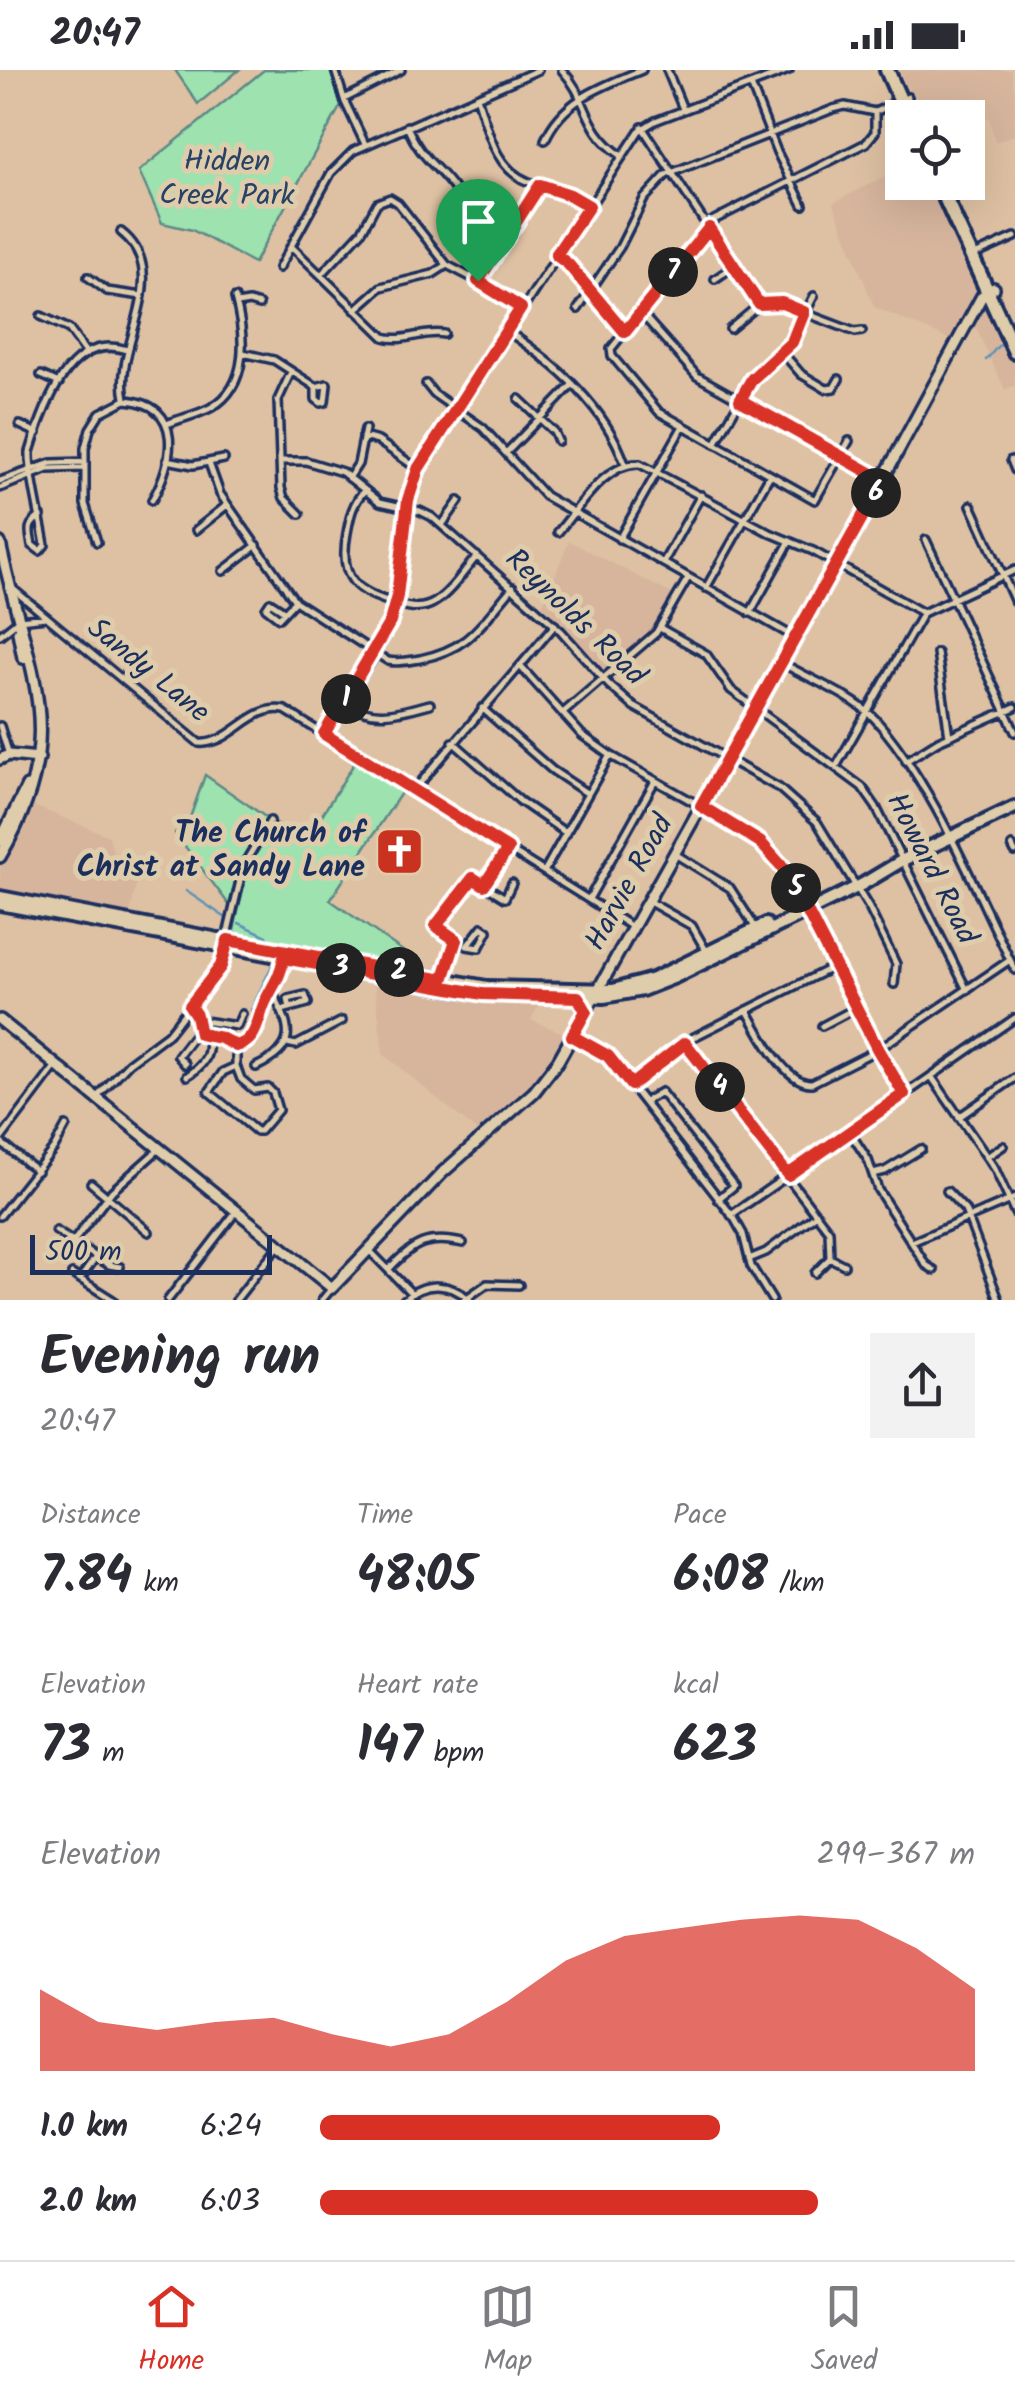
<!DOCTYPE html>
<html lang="en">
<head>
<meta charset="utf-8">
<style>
	body { margin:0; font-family:Kalam,sans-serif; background:#f2f2f3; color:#2b2b33; height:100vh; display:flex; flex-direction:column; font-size:38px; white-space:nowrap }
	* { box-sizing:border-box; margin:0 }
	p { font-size:32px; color:#7c7c81 }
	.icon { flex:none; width:55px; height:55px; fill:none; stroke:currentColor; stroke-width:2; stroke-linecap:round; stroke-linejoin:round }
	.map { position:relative; height:1230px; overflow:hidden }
	.sheet { display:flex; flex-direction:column; background:#fff; flex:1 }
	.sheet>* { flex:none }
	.controls { position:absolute; left:885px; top:30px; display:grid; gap:20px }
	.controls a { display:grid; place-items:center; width:100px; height:100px; border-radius:0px; background:#fff; box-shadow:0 10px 40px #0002; font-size:50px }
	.scale { position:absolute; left:30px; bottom:25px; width:242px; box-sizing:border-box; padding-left:10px; border:5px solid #1b2f5e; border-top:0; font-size:28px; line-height:35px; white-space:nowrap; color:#1b2f5e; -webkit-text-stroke:8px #dfccaa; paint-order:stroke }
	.pin { position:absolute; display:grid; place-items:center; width:85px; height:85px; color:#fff; margin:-102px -42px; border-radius:50% 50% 50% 0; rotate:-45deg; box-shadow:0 0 10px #0007 }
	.pin .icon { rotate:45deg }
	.km { position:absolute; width:50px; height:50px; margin:-25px; border-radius:50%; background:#222; color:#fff; font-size:28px; line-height:50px; text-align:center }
	.round { display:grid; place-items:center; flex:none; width:105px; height:105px; border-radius:0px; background:#f2f2f3 }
	.summary { display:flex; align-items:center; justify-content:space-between; height:170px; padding:0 40px }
	h1 { font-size:55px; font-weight:800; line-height:75px }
	.metrics { display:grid; grid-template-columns:repeat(3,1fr); gap:15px; height:170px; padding:10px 40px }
	.metrics div { display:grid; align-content:center }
	.metrics b { font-size:50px; font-weight:800 }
	.metrics small { font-size:28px; font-weight:400 }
	.metrics p { font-size:28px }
	.chart { height:280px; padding:20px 40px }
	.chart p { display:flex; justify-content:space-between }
	.chart svg { width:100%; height:180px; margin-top:10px; fill:#d93025; opacity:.7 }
	ul { padding:0 40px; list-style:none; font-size:32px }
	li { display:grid; grid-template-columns:160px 120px 1fr; align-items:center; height:75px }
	li i { height:25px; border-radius:12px; background:#d93025 }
	.status { display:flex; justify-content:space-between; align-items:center; height:70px; padding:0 50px; background:#fff; direction:ltr }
	.status svg { height:28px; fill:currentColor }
	.tab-bar { display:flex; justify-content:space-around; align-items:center; height:140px; border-top:2px solid #e1e1e2; background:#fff; font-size:28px; color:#7c7c81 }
	.tab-bar a { display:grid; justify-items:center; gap:5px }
	.tab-bar .on { color:#d93025 }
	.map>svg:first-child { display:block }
</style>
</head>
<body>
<div class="status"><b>20:47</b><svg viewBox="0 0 49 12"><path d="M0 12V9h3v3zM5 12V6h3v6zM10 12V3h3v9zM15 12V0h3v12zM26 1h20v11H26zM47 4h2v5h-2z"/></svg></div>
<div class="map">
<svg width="1015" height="1230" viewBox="0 0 1015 1230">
	<rect width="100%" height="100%" fill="#dec1a3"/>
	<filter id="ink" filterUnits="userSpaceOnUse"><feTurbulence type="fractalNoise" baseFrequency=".01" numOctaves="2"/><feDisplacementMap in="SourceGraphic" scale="20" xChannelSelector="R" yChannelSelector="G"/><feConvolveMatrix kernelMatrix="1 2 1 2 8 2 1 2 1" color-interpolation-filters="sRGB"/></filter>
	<g filter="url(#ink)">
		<!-- built -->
		<path fill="#d7b59d" d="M899 0H1011L1015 23V65L995 72 989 47 968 57V48L921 47Z
			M902 97V112L931 113 980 218 953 271 874 237 833 133Z
			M984 236 991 238 1015 292V315L1005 320 974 254Z
			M569 471 674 525 657 558 603 604 541 539Z
			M32 735 109 766 118 800 138 805 130 844 0 823V791Z
			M374 909 463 927 541 931 531 950 568 965 537 1011 479 1063 383 984Z"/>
		<!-- green -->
		<path fill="#9ee3af" stroke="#5c8986" stroke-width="2.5" d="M175 0H239L198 34Z
			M264 0H330L341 35 254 193 192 160 162 153 139 101Z
			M358 687 405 717 330 830 407 884 399 898 237 865 234 860 247 800 274 753 304 774Z
			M205 705 267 748 241 792 230 836 175 763 191 745Z"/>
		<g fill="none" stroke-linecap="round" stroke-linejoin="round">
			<!-- stream -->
			<path stroke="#6093b6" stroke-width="2.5" d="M986 290 998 276 1005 274
				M186 821 226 848
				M239 853 267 866 269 872
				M251 940 275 889
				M97 1023 132 986"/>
			<defs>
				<path id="street" d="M335 0 345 32 365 74
					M562 0C590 30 582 59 622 86
					M667 0 683 39
					M751 15 777 82 803 135
					M477 27C488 59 494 99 529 112 550 119 569 124 588 136
					M346 28 401 0
					M407 56C420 88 437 95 455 120 475 148 471 152 503 173
					M642 57 759 235
					M545 70C563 29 603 16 642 0
					M121 162C175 204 113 276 125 328
					M291 176 384 267C404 273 423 260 444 264
					M556 185 568 193 624 261
					M972 186 1015 167
					M279 198 331 103 353 81 538 0
					M321 205 362 161 377 133 390 128 398 133 447 195 484 214 521 238
					M88 207 107 221 142 226
					M715 209 734 196
					M479 211 540 115
					M237 234 249 232 259 235
					M578 239 620 177 644 129 666 105 833 39 845 36 875 42 908 27
					M355 240 381 217 433 204 447 195
					M641 243 697 306 882 410
					M41 246 69 259 87 284
					M730 259 759 235 776 232 855 262 862 261
					M507 261C556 294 605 336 625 394
					M782 282 801 304 826 319 834 318 839 309
					M243 283 274 290 316 317 327 314 325 332 321 333 316 329V317
					M291 302 278 330 281 418 284 428 300 444
					M41 305 59 313
					M426 314 434 324 483 358 545 426 796 568
					M519 329 554 362 558 371
					M167 354C181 348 198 345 212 337 250 315 245 264 235 228
					M20 355 37 363
					M363 367 378 371 418 399
					M849 371 815 430 659 342 612 286 611 279 714 150 866 73 875 62V42
					M715 374 752 309 791 271 814 226
					M506 383 573 314
					M167 390 193 395 224 389
					M1011 390 1015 400
					M282 391H306L342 402 380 432 420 441 432 447 561 561 609 615 633 636 779 718 817 752 869 838 896 894 894 914
					M209 393 220 424 295 531 388 591C399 593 408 591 420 589 471 578 480 555 513 517
					M349 408 358 394 365 359
					M0 411 51 393 85 392
					M0 418 48 399 85 398
					M364 421C352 434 350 447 347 463 338 510 356 522 397 534 410 538 423 540 435 532 451 522 464 501 477 486
					M971 435 1015 532
					M41 446C27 455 29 460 32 475L40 481 45 475C41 449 29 405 30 382 43 339 69 261 127 280
					M442 455 459 431
					M196 460 227 435
					M558 462C579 438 605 392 640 394L770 463 813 481 923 543
					M619 469 683 356
					M926 470 1015 662
					M97 472 85 434V378L90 359 100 343 125 330C185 334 174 392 152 430
					M663 493 701 425
					M223 501 257 475
					M706 518 770 405
					M13 519 199 673C231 676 251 633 285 640L634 858
					M284 541 270 532 266 538 279 548 295 531
					M750 543 790 471
					M660 558 706 584 731 620 862 717 876 737 967 920
					M0 565 19 550 46 547
					M937 583 949 666
					M782 593C808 608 855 627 875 649 934 715 975 820 1015 900
					M520 596 582 665 610 685 741 759 775 786 797 821 877 980 905 1024
					M343 632C376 651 395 643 430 634
					M482 638 552 700 588 724
					M563 643 656 563 688 508
					M0 656 9 685
					M324 664C348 623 385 582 395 536 406 490 400 443 418 399L639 61 655 51 789 0
					M453 672 520 731 566 763
					M906 691 938 671 1015 637
					M837 695 923 543 1015 500
					M415 719 555 555
					M1012 776 1015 782
					M675 784 730 818 755 857
					M545 800 610 685
					M484 815 505 828 512 813
					M589 829 655 711
					M648 831 692 856 708 884
					M482 857 488 861 479 878 467 876Z
					M443 908 456 870 436 856 473 808 484 815 507 779
					M190 937 197 945 200 964 221 968 236 976C258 971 257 949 265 932 274 914 279 909 284 888
					M282 940 308 933 305 925 288 929 290 938
					M747 940C759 962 785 1014 812 1013L877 980 1010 890
					M197 950 237 956 242 944
					M822 956 856 938
					M573 966 608 986 734 1148 743 1164 751 1196 772 1230
					M287 973 296 975 342 951
					M685 973 829 1161 830 1188 815 1203
					M185 994 178 986 198 960
					M236 996 241 1009 254 1020 268 1018 273 1023 278 1040 260 1061H256L209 1022 223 1002Z
					M236 996V976
					M256 997C298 977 292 959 272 922
					M187 1006C203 996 211 986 208 967
					M931 1006 995 1099 1015 1143
					M631 1015 694 967 835 896
					M97 1027 129 993 168 964 219 899 244 794 270 751
					M644 1032 661 1022 734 1116 718 1129
					M959 1047 1015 1008
					M849 1061 868 1090 878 1120 926 1195 934 1200
					M0 1070 55 997
					M0 1072 37 1101
					M987 1087 1003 1076
					M873 1104 885 1101 921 1079
					M91 1113 149 1162
					M947 1121 965 1140 999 1230
					M731 1145 1015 948
					M0 1146 54 1078 66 1056
					M56 1161 109 1195 120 1197
					M73 1172 112 1121 158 1080
					M912 1172 1015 1128
					M369 1180 411 1223
					M830 1188 844 1195
					M749 1189 766 1182 817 1144
					M389 1199C413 1173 428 1165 463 1173
					M72 1204 113 1230
					M83 1205 96 1187
					M168 1230 235 1143
					M236 1230 279 1175
					M322 1230 332 1218
					M404 1230C424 1211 450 1212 470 1230
					M464 1230 487 1214 519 1215"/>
				<path id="secondary" d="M0 473C26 599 74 662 0 787
					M21 556 18 562 23 588
					M0 689 9 685 39 688
					M0 771 27 716
					M0 950 332 1218 443 1102 534 1022 558 991 837 494 982 226 994 218"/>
				<path id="primary" d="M0 827 244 874
					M0 834 463 921 604 927 642 920 675 907 863 814 903 790 1015 737
					M266 878 487 917 613 920 653 909 766 854
					M578 927 586 941"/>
				<path id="highway" d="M887 0 908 48
					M938 112 1015 282"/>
			</defs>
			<!-- street casing -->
			<use href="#street" stroke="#1b2f5e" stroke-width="12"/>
			<!-- secondary casing -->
			<use href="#secondary" stroke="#1b2f5e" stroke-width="16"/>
			<!-- primary casing -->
			<use href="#primary" stroke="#1b2f5e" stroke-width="18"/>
			<!-- highway casing -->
			<use href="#highway" stroke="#1b2f5e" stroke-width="20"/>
			<!-- street -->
			<use href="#street" stroke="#dfccaa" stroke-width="5"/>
			<!-- secondary -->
			<use href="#secondary" stroke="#dfccaa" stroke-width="9"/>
			<!-- primary -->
			<use href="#primary" stroke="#dfccaa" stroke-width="10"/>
			<!-- highway -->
			<use href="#highway" stroke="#dfccaa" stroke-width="12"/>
		</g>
	</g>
	<g fill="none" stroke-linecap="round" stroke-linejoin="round" filter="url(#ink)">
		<defs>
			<path id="route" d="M540 115 570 125 589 136 556 185 568 194 625 262 709 158 759 234 782 233 804 242 792 272 752 309 740 330 883 410 701 736 760 772 787 802 878 980 904 1024 788 1105 685 973 631 1015 608 986 572 966 586 941 578 927 483 924 284 888C279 910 274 913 265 932 257 949 258 971 236 976L221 968 200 964 196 945 190 936 221 896 228 870 443 910 456 870 436 856 473 808 484 815 508 779 324 664 390 552 397 526 408 430 418 399 521 238 478 211Z"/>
		</defs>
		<!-- route casing -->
		<use href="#route" stroke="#fff" stroke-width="20"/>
		<!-- route -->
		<use href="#route" stroke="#d93025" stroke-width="12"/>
	</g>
	<!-- icons -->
	<defs>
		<symbol id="church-square" viewBox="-11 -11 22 22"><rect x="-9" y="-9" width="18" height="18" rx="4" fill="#c8321e" stroke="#dfccaa"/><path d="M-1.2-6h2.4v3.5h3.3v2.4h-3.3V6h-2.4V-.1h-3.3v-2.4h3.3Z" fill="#fff"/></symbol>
	</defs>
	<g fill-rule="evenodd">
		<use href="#church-square" x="372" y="754" width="55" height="55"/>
	</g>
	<g text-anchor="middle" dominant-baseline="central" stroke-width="10" stroke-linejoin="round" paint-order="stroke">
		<!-- park labels -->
		<g font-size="30" fill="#284166" stroke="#dfccaa">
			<text x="227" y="92">Hidden<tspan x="227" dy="34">Creek Park</tspan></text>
		</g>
		<!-- street labels -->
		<g font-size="30" fill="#1b2f5e" stroke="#dfccaa">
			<text transform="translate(575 548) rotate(44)">Reynolds Road</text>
			<text transform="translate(148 601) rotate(39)">Sandy Lane</text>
			<text transform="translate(931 799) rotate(63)">Howard Road</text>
			<text transform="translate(630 813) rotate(-61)">Harvie Road</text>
		</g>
		<!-- poi labels -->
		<g font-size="30" font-weight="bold" fill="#1b2f5e" stroke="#dfccaa" text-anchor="end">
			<text x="365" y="764">The Church of<tspan x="365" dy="34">Christ at Sandy Lane</tspan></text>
		</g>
	</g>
</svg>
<div class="controls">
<a><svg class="icon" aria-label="locate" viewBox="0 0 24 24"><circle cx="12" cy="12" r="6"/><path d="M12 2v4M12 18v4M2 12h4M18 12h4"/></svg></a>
</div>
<div class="scale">500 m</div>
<div class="pin" style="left:478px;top:211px;background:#1e9e55"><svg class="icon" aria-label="arrive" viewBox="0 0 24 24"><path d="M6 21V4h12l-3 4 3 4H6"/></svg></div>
<b class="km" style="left:346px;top:629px">1</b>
<b class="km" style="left:399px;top:902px">2</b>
<b class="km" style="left:341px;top:898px">3</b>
<b class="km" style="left:720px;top:1017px">4</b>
<b class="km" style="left:796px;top:818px">5</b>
<b class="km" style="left:876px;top:423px">6</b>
<b class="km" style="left:673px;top:202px">7</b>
</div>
<section class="sheet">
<div class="summary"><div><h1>Evening run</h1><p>20:47</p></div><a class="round"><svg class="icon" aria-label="share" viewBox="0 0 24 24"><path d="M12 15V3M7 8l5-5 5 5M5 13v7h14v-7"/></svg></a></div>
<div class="metrics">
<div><p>Distance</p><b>7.84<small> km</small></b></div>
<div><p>Time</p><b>48:05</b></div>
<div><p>Pace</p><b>6:08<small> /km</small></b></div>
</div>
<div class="metrics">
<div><p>Elevation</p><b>73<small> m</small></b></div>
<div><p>Heart rate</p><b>147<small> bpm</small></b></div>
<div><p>kcal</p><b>623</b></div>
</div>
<div class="chart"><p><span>Elevation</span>299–367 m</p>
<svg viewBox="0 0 160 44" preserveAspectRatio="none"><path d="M0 44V24L10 32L20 34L30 32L40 31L50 35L60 38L70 35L80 27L90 17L100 11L110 9L120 7L130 6L140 7L150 14L160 24V44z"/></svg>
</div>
<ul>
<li><b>1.0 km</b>6:24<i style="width:61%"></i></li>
<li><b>2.0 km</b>6:03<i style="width:76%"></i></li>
</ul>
</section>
<nav class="tab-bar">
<a class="on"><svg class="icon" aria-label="home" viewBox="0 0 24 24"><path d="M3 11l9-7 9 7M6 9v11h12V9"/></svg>Home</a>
<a><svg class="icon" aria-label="map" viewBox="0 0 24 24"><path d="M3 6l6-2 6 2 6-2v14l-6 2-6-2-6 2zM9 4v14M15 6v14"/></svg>Map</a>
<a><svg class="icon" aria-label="saved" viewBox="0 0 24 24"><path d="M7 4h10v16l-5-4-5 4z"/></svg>Saved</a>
</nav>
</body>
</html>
